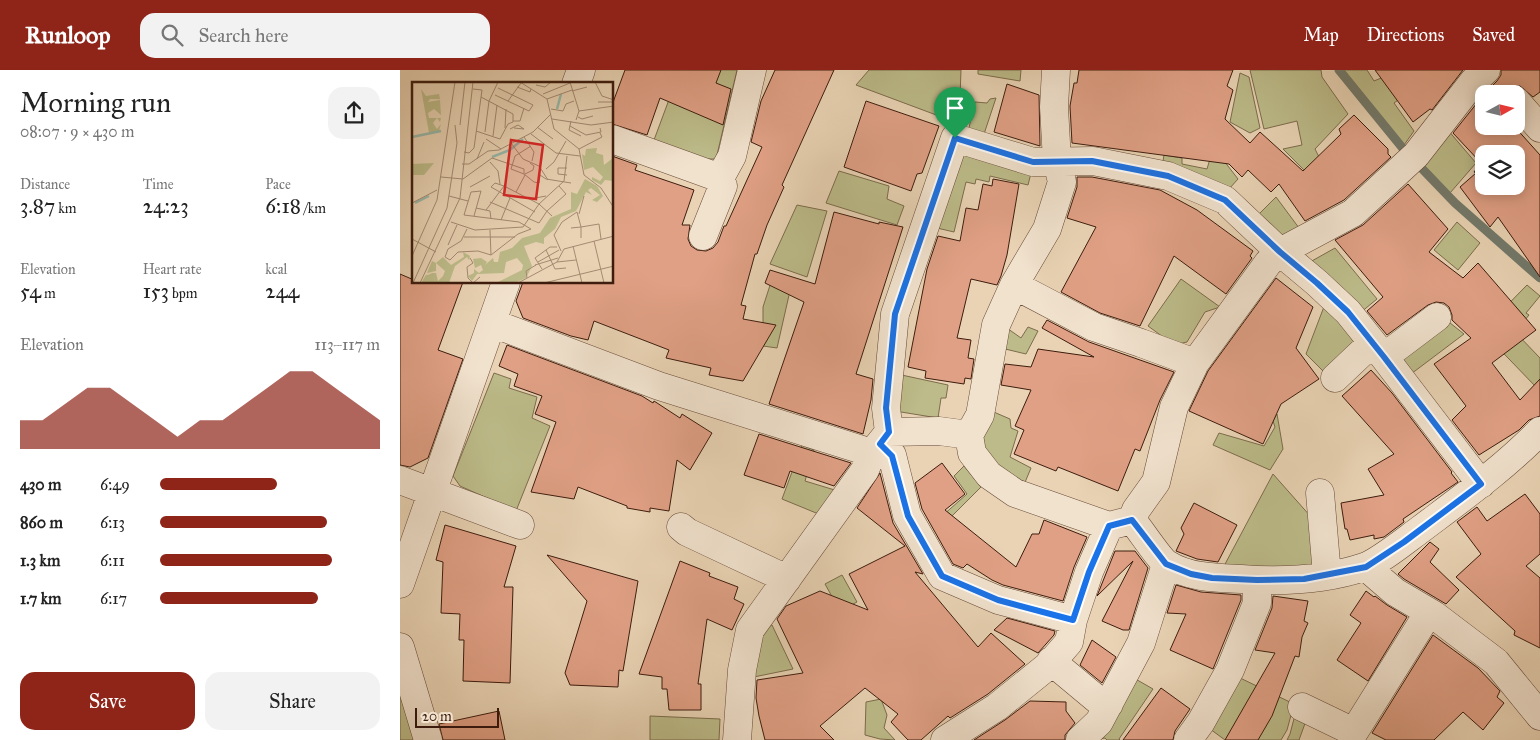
<!DOCTYPE html>
<html lang="en">
<head>
<meta charset="utf-8">
<style>
	body { margin:0; font-family:"IM FELL Great Primer",serif; background:#f2f2f2; color:#222; height:100vh; display:flex; flex-direction:column; font-size:19px; white-space:nowrap }
	* { box-sizing:border-box; margin:0 }
	p { font-size:16px; color:#767676 }
	.icon { flex:none; width:28px; height:28px; fill:none; stroke:currentColor; stroke-width:2; stroke-linecap:round; stroke-linejoin:round }
	.map { position:relative; flex:1; overflow:hidden }
	.sheet { display:flex; flex-direction:column; background:#fff; width:400px }
	.sheet>* { flex:none }
	.needle { width:32px; rotate:82deg }
	.controls { position:absolute; left:1075px; top:15px; display:grid; gap:10px }
	.controls a { display:grid; place-items:center; width:50px; height:50px; border-radius:10px; background:#fff; box-shadow:0 2px 12px #0003; font-size:25px }
	.scale { position:absolute; left:15px; bottom:12px; width:84px; box-sizing:border-box; padding-left:5px; border:2px solid #3d1c0e; border-top:0; font-size:14px; line-height:18px; white-space:nowrap; color:#3d1c0e; -webkit-text-stroke:4px #f1e2ce; paint-order:stroke }
	.pin { position:absolute; display:grid; place-items:center; width:42px; height:42px; color:#fff; margin:-51px -21px; border-radius:50% 50% 50% 0; rotate:-45deg; box-shadow:0 0 5px #0007 }
	.pin .icon { rotate:45deg }
	.round { display:grid; place-items:center; flex:none; width:52px; height:52px; border-radius:15px; background:#f2f2f2 }
	.head { display:flex; align-items:center; justify-content:space-between; height:85px; padding:0 20px }
	h1 { font-size:28px; font-weight:600; line-height:38px }
	.metrics { display:grid; grid-template-columns:repeat(3,1fr); gap:8px; height:85px; padding:5px 20px }
	.metrics div { display:grid; align-content:center }
	.metrics b { font-size:21px; font-weight:600 }
	.metrics small { font-size:14px; font-weight:400 }
	.metrics p { font-size:14px }
	.chart { height:140px; padding:10px 20px }
	.chart p { display:flex; justify-content:space-between }
	.chart svg { width:100%; height:90px; margin-top:5px; fill:#8f2418; opacity:.7 }
	.action { display:flex; gap:10px; margin-top:auto; padding:10px 20px }
	.action a { flex:1; height:58px; border-radius:15px; background:#8f2418; color:#fff; font-size:20px; font-weight:600; line-height:58px; text-align:center }
	.action a+a { background:#f2f2f2; color:#222 }
	ul { padding:0 20px; list-style:none; font-size:16px }
	li { display:grid; grid-template-columns:80px 60px 1fr; align-items:center; height:38px }
	li i { height:12px; border-radius:6px; background:#8f2418 }
	header { display:flex; align-items:center; gap:30px; box-sizing:border-box; height:70px; padding:0 25px; background:#8f2418; color:#fff }
	header strong { font-size:24px }
	nav { display:flex; gap:28px; margin-inline-start:auto; font-size:18px }
	.search { width:350px; height:45px; background:#f2f2f2; display:flex; align-items:center; gap:12px; box-sizing:border-box; padding:0 18px; border-radius:15px; color:#767676; font-size:19px }
	main { display:flex; flex:1; min-height:0 }
	.map>svg:first-child { display:block }
</style>
</head>
<body>
<header>
<strong>Runloop</strong>
<div class="search"><svg class="icon" aria-label="search" viewBox="0 0 24 24"><circle cx="10" cy="10" r="6"/><path d="M15 15l6 6"/></svg>Search here</div>
<nav><a>Map</a><a>Directions</a><a>Saved</a></nav>
</header>
<main>
<section class="sheet">
<div class="head"><div><h1>Morning run</h1><p>08:07 · 9 × 430 m</p></div><a class="round"><svg class="icon" aria-label="share" viewBox="0 0 24 24"><path d="M12 15V3M7 8l5-5 5 5M5 13v7h14v-7"/></svg></a></div>
<div class="metrics">
<div><p>Distance</p><b>3.87<small> km</small></b></div>
<div><p>Time</p><b>24:23</b></div>
<div><p>Pace</p><b>6:18<small> /km</small></b></div>
</div>
<div class="metrics">
<div><p>Elevation</p><b>54<small> m</small></b></div>
<div><p>Heart rate</p><b>153<small> bpm</small></b></div>
<div><p>kcal</p><b>244</b></div>
</div>
<div class="chart"><p><span>Elevation</span>113–117 m</p>
<svg viewBox="0 0 160 44" preserveAspectRatio="none"><path d="M0 44V30L10 30L20 22L30 14L40 14L50 22L60 30L70 38L80 30L90 30L100 22L110 14L120 6L130 6L140 14L150 22L160 30V44z"/></svg>
</div>
<ul>
<li><b>430 m</b>6:49<i style="width:53%"></i></li>
<li><b>860 m</b>6:13<i style="width:76%"></i></li>
<li><b>1.3 km</b>6:11<i style="width:78%"></i></li>
<li><b>1.7 km</b>6:17<i style="width:72%"></i></li>
</ul>
<div class="action"><a>Save</a><a>Share</a></div>
</section>
<div class="map">
<svg width="1140" height="670" viewBox="0 0 1140 670">
	<rect width="100%" height="100%" fill="#e9d3b4"/>
	<filter id="stains"><feTurbulence type="fractalNoise" baseFrequency=".004" numOctaves="4"/><feColorMatrix values="0 0 0 0 .2 0 0 0 0 .09 0 0 0 0 .02 0 0 0 .5 -.17"/></filter>
	<radialGradient id="worn" r=".72"><stop offset=".6" stop-color="#630" stop-opacity="0"/><stop offset="1" stop-color="#630" stop-opacity=".3"/></radialGradient>
	<!-- green -->
	<path fill="#bcbb89" stroke="#7c6c4c" d="M280 0H337L316 89H301L254 70Z
		M469 0H561L560 26 547 49 456 15Z
		M578 0H621L620 11 578 4Z
		M850 0H921L922 7 948 44 915 79 924 97 911 107 883 79 902 75 897 51 864 59Z
		M944 0H967L974 11 1000 0 1023 12 994 33 1014 61 1004 75Z
		M840 3 849 7 860 58 850 63 830 52Z
		M596 28 583 67 568 62 575 32 587 33 590 29Z
		M820 55 821 87 838 109 829 119 763 91 764 85 782 88V94L807 99Z
		M1047 59 1076 93 1050 123 1022 93Z
		M560 80 632 99 628 115 590 106 589 112 576 109 575 114 566 112 554 162 537 158Z
		M439 101 489 116 487 129 504 136 497 155 426 133Z
		M876 127 902 162C876 171 874 162 858 145Z
		M397 135 427 141 407 207 370 194Z
		M1057 152 1080 173 1058 200 1034 180Z
		M935 178 977 229 960 243 910 192Z
		M373 206 392 212 377 278 363 276V237Z
		M781 209 820 237 805 242 787 272 774 275 748 256Z
		M1127 215 1140 226 1126 243 1129 245 1115 262 1140 288V313L1136 317 1082 261Z
		M925 234 942 254 957 277 928 306 906 284Z
		M1045 249 1064 264 1011 304 999 288Z
		M604 256 621 268 628 257 638 261 626 284 601 278Z
		M94 303 111 309 109 318 137 327 132 348 150 356 116 441 60 416 53 406Z
		M497 304 548 315 546 328H541L538 348 501 342 497 337Z
		M589 340 610 349 611 358 618 361 610 387 631 398 623 417 594 399 579 369Z
		M877 344 883 379 870 400 813 375 819 363 864 376 875 357 873 351Z
		M402 375 414 380 405 411 438 421 421 445 382 429Z
		M564 396 581 417 546 452 542 446 567 424 554 406Z
		M873 404 912 448 914 493 909 497 824 496Z
		M442 505 457 532 440 541 425 514Z
		M372 555 393 599 349 608 357 563Z
		M836 606 894 634 887 660 881 670H825L806 656Z
		M732 607 753 619 719 669 720 670H707L705 668 692 670Z
		M0 608 21 670H0Z
		M481 629 487 645 484 658 495 670 480 669 465 665 466 632Z
		M896 641 907 648 899 670H887L890 664Z
		M250 646 320 649 319 670H250Z"/>
	<g fill="none" stroke-linecap="round" stroke-linejoin="round">
		<!-- stream -->
		<path stroke="#737a6c" stroke-width="9" d="M939 0 1005 81 1055 133 1140 208"/>
	</g>
	<!-- building -->
	<path fill="#e0a085" stroke="#3d1c0e" fill-rule="evenodd" d="M225 0H321L316 13 331 19 323 55 260 28 247 65 212 54V35Z
		M375 0H434L382 115 384 117 367 155 357 184H355L341 235 346 236 343 249 376 255 343 311 309 305 311 298 266 288 269 280 194 251 188 270 171 266 123 248 116 231 123 212H212V86L237 95 235 100 294 120 282 155H290L288 169 291 176 297 180 306 181 313 178 318 172 324 156H326L362 77 351 72 361 31Z
		M679 0H833L827 16 833 20 825 49 850 73 860 62 903 101 941 64 939 59 954 45 988 79V84L991 87 944 130 905 151 879 114 871 122 848 100 842 107 829 94 672 73 670 36 674 13H677Z
		M975 0H1063L1032 40 1030 39 1013 52Z
		M1101 0H1140V22L1133 27 1120 16H1112L1106 19 1103 24H1084V56H1114L1140 85V207L1098 147 1090 157 1060 117 1076 103 1074 102 1081 93 1053 63 1085 23 1097 11 1101 5ZM1084 84H1116V116H1084Z
		M607 14 639 25 640 76 594 62Z
		M466 31 539 56 522 103 517 104 511 121 444 97Z
		M677 107H692L760 120 797 140 853 181 850 186 852 188 826 224 774 186 740 256 700 243 661 222 696 157 667 148 677 117Z
		M593 109 619 114 607 185 601 206 597 215 571 209 557 268 571 270 568 288 574 289 571 309 565 308 564 314 525 308 526 301 508 297 527 199 538 166 560 171 566 138 578 140 583 114 592 116Z
		M1008 114 1048 159 1029 182 1063 208 1078 193 1136 260 1092 293 1120 330 1140 309V346L1129 350 1119 360 1079 385 1052 350 1066 336 1034 294 1071 268 1052 250V245L1049 237 1044 233 1036 232 1028 235 987 265 967 241 983 227 935 170 963 155Z
		M434 142 479 154V152L503 157 456 304 473 309 471 330 463 364 369 334 404 232 365 213 370 200 415 214Z
		M0 204 14 210V212H63L38 280 63 289 28 388 10 397 0 395Z
		M876 208 913 237 896 278 919 309 881 334 863 374 789 341 808 301Z
		M647 250 689 272 774 302 760 330 740 381 735 379 718 421 658 397 656 401 614 384 624 360 615 356 631 320 601 315 605 294 631 297 638 279 694 287 642 258Z
		M107 275 242 326 253 333 254 331 280 348 282 344 312 363 290 400 277 390 269 441 250 438V442L227 438V436L178 417 174 429 131 422 156 352 135 344 142 326 114 316 118 304 99 296Z
		M971 300 992 323 1052 402 1051 403 1058 412 1003 449 1004 452 984 467 974 469V465L950 470 947 459H945L941 433 984 425 968 399 994 384 942 326Z
		M359 364 451 393 434 416 390 401 384 418 344 405Z
		M542 393 565 424 545 440 616 497 632 464H639L644 450 687 467 674 497 663 531 603 515 592 510 567 494 563 498 553 494 522 439 515 413Z
		M480 403 493 453 523 504 515 502 578 577 591 563 625 594 588 624 550 648 548 646 521 670H508L491 652 498 644 465 618 420 656 434 670H365L359 646 356 628 357 610 403 603 377 549 386 536 420 521 468 540 449 504 505 476 457 438Z
		M1125 424 1140 444V484L1126 496 1140 508V578L1114 565 1115 561 1056 507 1081 484 1057 452 1077 437 1087 451Z
		M794 433 837 455 818 492 797 489 776 481 784 464 781 458Z
		M45 455 116 476 104 517H113L110 613 63 611 64 570H59L60 544 41 543 43 492 36 490Z
		M1030 472 1039 479 1030 492 1059 520 1046 534 1004 509 998 504Z
		M715 481H735L748 498 729 560H723L702 551 733 491 697 526Z
		M147 485 238 511 223 601 219 600 218 617 170 615 165 603 187 531Z
		M280 491 310 503 309 506 338 517 334 529 344 534 332 560 307 549 298 614H301V640H269L267 619H262V607L239 604Z
		M776 515 801 522 841 525V530L813 599 770 580 786 544 767 543Z
		M966 521 974 527 975 526 987 535 1007 547 968 611 937 590 961 553 950 545Z
		M873 526 908 531 904 551 908 553 902 567 899 587 895 586 872 646 858 670H825L875 583 855 580 872 538Z
		M607 548 655 561 654 565 638 583 594 560Z
		M1033 565 1078 598 1100 621 1097 627 1104 633 1083 660 1063 642 1034 670H986L972 663Z
		M692 570 716 587 702 613 680 595Z
		M761 618 790 639 775 661 773 670H723Z
		M630 631 666 632V641L675 653 665 665V670H574L605 650Z
		M99 641 105 670H43L39 654Z"/>
	<g fill="none" stroke-linecap="round" stroke-linejoin="round">
		<defs>
			<path id="minor" d="M1086 0 1073 12 1016 85 953 143 880 182 868 193 795 293 774 337 756 412 736 440 732 450C740 459 759 489 767 494 789 508 817 508 841 509 881 512 925 510 964 497 979 492 1007 469 1021 459 1062 428 1104 398 1140 361
				M176 14 181 0
				M1116 31 1140 58
				M212 69 320 108 323 116 303 166
				M320 108 332 86 352 0
				M614 215 694 257 741 273 795 293
				M92 253 259 316 472 383
				M984 287 1037 247
				M935 308 972 273
				M489 362 486 338 495 244 555 68 633 92 693 91 768 106 825 130 880 182 917 213 948 242 984 287 1081 414
				M569 365 572 383 589 405 615 423 709 456
				M480 374 492 385 507 445 542 506 598 530 673 550 689 502 709 456 732 450
				M0 410 120 455
				M920 423 927 505
				M281 457 287 462 387 509
				M966 497 995 522 1034 545 1096 592 1140 646
				M0 514 106 212
				M0 577 28 670
				M651 591 699 631 709 634
				M902 637 954 662 1029 542
				M337 670 342 600 350 560 465 400 472 383 489 362 539 361 569 365 580 345 596 255 614 215 647 159 662 112 657 91 654 37 656 0
				M545 670 597 637 649 595 669 572 673 550
				M680 670 699 652 741 573 766 494
				M788 670 801 652 830 600 857 533V511"/>
		</defs>
		<!-- minor casing -->
		<use href="#minor" stroke="#684a38" stroke-width="29"/>
		<!-- minor -->
		<use href="#minor" stroke="#f1e2ce" stroke-width="28"/>
	</g>
	<g fill="none" stroke-linecap="round" stroke-linejoin="round">
		<defs>
			<path id="route" d="M555 68 633 92 692 91 768 106 825 130 880 182 917 213 948 242 984 287 1081 414 1004 472 966 497 904 509 857 510 812 508 791 504 766 494 732 450 709 456 689 502 673 550 598 530 542 506 508 446 492 386 480 374 489 362 486 338 495 244Z"/>
		</defs>
		<!-- route casing -->
		<use href="#route" stroke="#fff" stroke-width="10"/>
		<!-- route -->
		<use href="#route" stroke="#1a73e8" stroke-width="6"/>
	</g>
	<!-- overview -->
	<g transform="translate(12 12)">
		<rect width="201" height="201" fill="#e9d3b4"/>
		<path d="M9 7 14 14 27 12 28 17H18L16 20 28 18 29 33 22 27 16 31 17 36H29L28 40 25 36 21 41 25 47 29 42 27 49 17 51ZM185 66 184 71 191 73 192 83 201 76V99L193 98 189 103 180 98V95L188 99 191 95 181 85 172 88 170 72 173 74 174 67ZM22 81 12 93H0V82ZM173 97 185 104 191 114 185 120 180 118 188 113 179 106 176 108 180 113 174 110 164 129 149 135 143 147 132 156V162L124 160 112 164 120 184 114 196 103 201H84L110 188 111 183 105 176 94 180 92 191 65 192 60 199 56 194 62 191V187L67 191 71 188 69 183 63 186 61 177 69 176 75 180 73 183 81 176 82 180H86L88 170 100 166 110 156 128 151 138 136 159 127V110L165 112ZM51 170 58 174 57 178 55 175 43 184 37 201H9L14 193H16L20 191H24L26 199 31 194 33 189 24 181V189L15 191 20 179 24 181 31 175 39 183 52 175Z" fill="#bcbb89"/>
		<path fill="none" stroke="#97b8aa" stroke-width="2.5" d="M145 27 149 12M0 55 29 49M80 75 98 68 111 57M3 121 17 114"/>
		<path fill="none" stroke="#a48a72" stroke-width="1" d="M108 0 135 17 142 47 167 67 172 93 189 106 202 126M158 0 167 29 164 38M183 0 190 14 202 18M124 3 133 5 139 0M105 5 118 10 119 7M160 9 175 5M131 12 158 1M83 13 117 29 121 23 86 6M135 17 160 8M96 19 109 1M186 20H202M139 27 151 29 154 22 162 19M167 29 202 24M166 35 170 37 181 34M140 37 179 43 202 40M101 39H108L112 26M159 39 157 48 169 54M48 43 53 0M158 44 174 53 189 50 188 46M125 45 141 57M93 46 94 27M98 47 106 43 112 47 102 46M64 49 88 57 96 42 101 40V32L69 15M73 50 77 19 86 0M119 52 144 71 168 74M81 54 85 23M112 55 122 70 120 79M74 57 89 67M99 61 111 77 127 84 136 98M167 67 190 55 188 51M52 70 57 71 62 66 70 8 61 7M65 77 72 60M78 80 86 89 88 102M50 82H57L76 69 87 68 121 50 139 32M134 87 142 80 154 59M112 92 99 87 103 74 119 64M113 92 121 88 122 84 118 81M155 93 146 92V86H155M29 95 51 97 80 76 112 87V92L122 100 127 101 128 93 134 97 159 101M92 104 83 101 79 105 123 130M58 105 78 94M59 110 52 133 107 140 119 147 106 152 79 173M59 110 69 109 62 134M104 110 113 93M37 114 56 119M118 117 134 114M78 120 127 141 135 129 154 112 147 104M0 121 25 108M64 126 78 129 79 137M74 128 92 104 127 122 140 134M167 132 172 114M89 138 98 116M39 140 63 148 111 145 127 122 152 99 155 74M159 146 169 145V156M55 147 49 159 36 167 33 175 38 178 46 170 66 169 79 173M78 148 79 173M52 155H103M0 157 24 170M182 159 192 201M36 163 45 143M161 164 170 201M134 168 143 187 154 186M149 169 142 153 150 140 165 130 169 145 187 142 189 157M0 174 25 118 43 0M58 176 61 181 55 185 56 196 61 201 68 195M126 180 147 168M145 180 152 167 202 154M123 183 146 176M130 187 123 176 138 165H145M115 196 114 189 124 183M1 201 35 126 45 61 43 43M8 201 48 116 61 0M106 201 145 180 164 178M132 201 202 184"/>
		<path fill="#d62828" fill-opacity="0.15" stroke="#d62828" stroke-width="2.5" d="M99 58 131 63 124 117 92 113Z"/>
		<rect width="201" height="201" fill="none" stroke="#3d1c0e" stroke-width="2.5"/>
	</g>
	<rect width="100%" height="100%" filter="url(#stains)"/>
	<rect width="100%" height="100%" fill="url(#worn)"/>
</svg>
<div class="controls">
<a><svg class="needle" viewBox="-14 -14 28 28"><path d="M0-13l5 13h-10z" fill="#e53935"/><path d="M0 13l5-13h-10z" fill="#767676"/></svg></a>
<a><svg class="icon" aria-label="layers" viewBox="0 0 24 24"><path d="M12 4l9 5-9 5-9-5zM3 14l9 5 9-5"/></svg></a>
</div>
<div class="scale">20 m</div>
<div class="pin" style="left:555px;top:68px;background:#1e9e55"><svg class="icon" aria-label="arrive" viewBox="0 0 24 24"><path d="M6 21V4h12l-3 4 3 4H6"/></svg></div>
</div>
</main>
</body>
</html>
